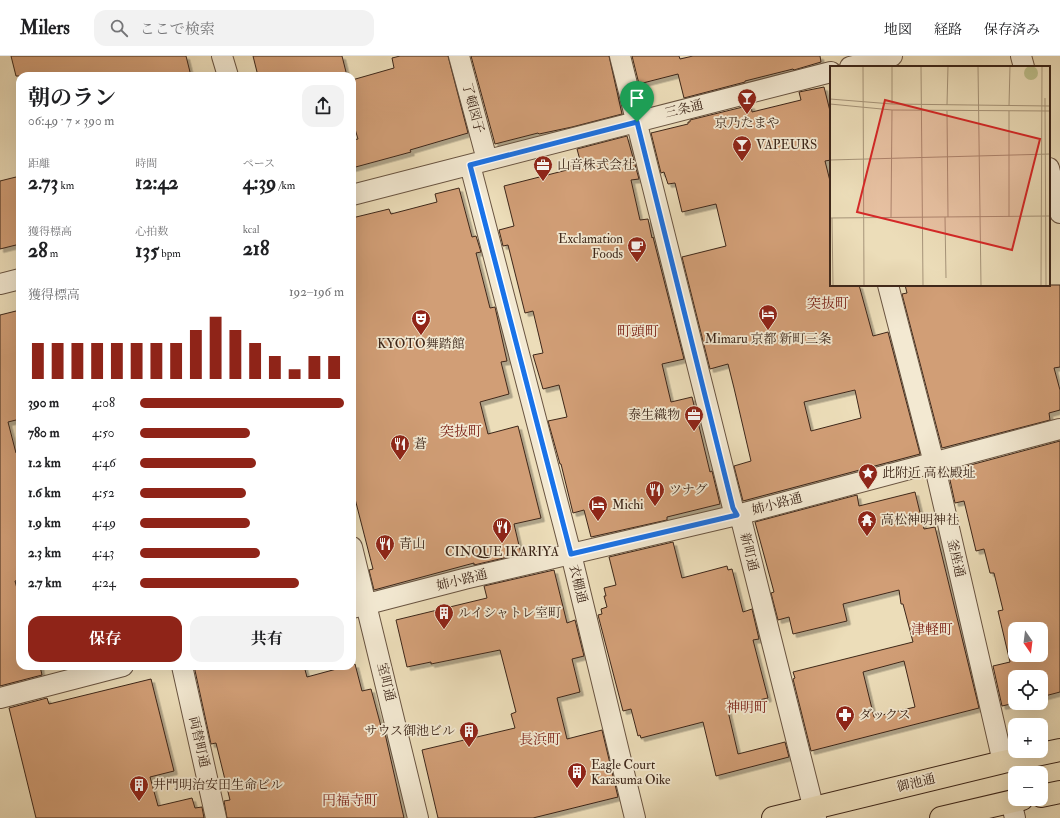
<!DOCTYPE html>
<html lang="ja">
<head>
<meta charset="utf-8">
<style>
	body { margin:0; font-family:"IM FELL Double Pica","Noto Serif JP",serif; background:#f2f2f2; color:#202124; height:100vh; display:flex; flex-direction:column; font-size:15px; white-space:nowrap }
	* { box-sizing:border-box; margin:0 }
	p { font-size:13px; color:#757577 }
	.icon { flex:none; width:22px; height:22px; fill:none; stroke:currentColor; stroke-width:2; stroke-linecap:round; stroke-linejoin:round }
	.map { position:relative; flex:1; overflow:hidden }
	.sheet { position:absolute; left:16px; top:16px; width:340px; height:598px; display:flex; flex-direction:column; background:#fff; border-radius:12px; box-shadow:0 4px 16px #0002 }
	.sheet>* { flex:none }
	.needle { width:26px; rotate:166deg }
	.controls { position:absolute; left:1008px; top:566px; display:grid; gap:8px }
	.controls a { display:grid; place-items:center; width:40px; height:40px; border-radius:8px; background:#fff; box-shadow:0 4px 16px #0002; font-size:20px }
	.pin { position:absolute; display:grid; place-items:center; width:34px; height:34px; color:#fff; margin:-41px -17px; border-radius:50% 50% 50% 0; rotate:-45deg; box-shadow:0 0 4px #0007 }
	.pin .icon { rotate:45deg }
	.round { display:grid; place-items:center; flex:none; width:42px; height:42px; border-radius:12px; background:#f2f2f2 }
	.head { display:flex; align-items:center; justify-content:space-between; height:68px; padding:0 12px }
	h1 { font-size:22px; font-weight:700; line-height:30px }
	.metrics { display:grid; grid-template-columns:repeat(3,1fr); gap:6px; height:68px; padding:4px 12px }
	.metrics div { display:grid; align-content:center }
	.metrics b { font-size:20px; font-weight:700 }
	.metrics small { font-size:11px; font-weight:400 }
	.metrics p { font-size:11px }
	.chart { height:112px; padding:8px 12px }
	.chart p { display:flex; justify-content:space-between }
	.chart svg { width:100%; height:72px; margin-top:4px; stroke:#8f2418; stroke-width:6 }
	.primary-button { display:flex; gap:8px; margin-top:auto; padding:8px 12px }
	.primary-button a { flex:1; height:46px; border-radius:12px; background:#8f2418; color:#fff; font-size:16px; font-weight:700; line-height:46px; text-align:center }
	.primary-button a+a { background:#f2f2f2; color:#202124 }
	ul { padding:0 12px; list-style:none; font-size:13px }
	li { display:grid; grid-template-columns:64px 48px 1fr; align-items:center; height:30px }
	li i { height:10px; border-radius:5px; background:#8f2418 }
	header { display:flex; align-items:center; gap:24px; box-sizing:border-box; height:56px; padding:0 20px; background:#fff; border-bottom:1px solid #e0e0e0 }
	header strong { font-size:19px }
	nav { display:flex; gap:22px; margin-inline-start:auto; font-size:14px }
	.search { width:280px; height:36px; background:#f2f2f2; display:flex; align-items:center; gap:10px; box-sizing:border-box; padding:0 14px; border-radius:12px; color:#757577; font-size:15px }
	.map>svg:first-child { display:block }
</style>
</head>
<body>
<header>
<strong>Milers</strong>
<div class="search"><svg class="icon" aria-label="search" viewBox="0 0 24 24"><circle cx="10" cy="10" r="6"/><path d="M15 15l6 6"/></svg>ここで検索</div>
<nav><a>地図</a><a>経路</a><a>保存済み</a></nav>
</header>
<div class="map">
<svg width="1060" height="762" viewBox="0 0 1060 762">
	<defs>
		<filter id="shadow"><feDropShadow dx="3.5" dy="3.5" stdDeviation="0" flood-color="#0004"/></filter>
	</defs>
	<rect width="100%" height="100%" fill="#ecddb9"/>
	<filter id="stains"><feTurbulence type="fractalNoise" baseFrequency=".005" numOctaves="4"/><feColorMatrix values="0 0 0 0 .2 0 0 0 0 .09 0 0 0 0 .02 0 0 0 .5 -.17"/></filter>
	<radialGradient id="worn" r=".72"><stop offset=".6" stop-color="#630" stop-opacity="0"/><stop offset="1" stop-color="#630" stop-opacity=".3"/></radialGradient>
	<!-- building -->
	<path fill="#d19e76" stroke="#3d2619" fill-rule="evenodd" filter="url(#shadow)" d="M11 0H186L191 20H16Z
		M253 0H342L347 20H258Z
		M400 0H448L468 77 410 94 411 96 352 112V84L358 83 352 63V24L394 12 392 2Z
		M471 0H609L622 58 572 71 539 78 538 77 495 88Z
		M632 0H679L680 3 693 0H820L821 6 794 14 793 13 745 25V26L684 42 678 18 639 28Z
		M824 31 831 59V104L825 105 831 129V229H859L873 280 888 276 920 398 743 445 734 410 751 405 734 332 728 308 710 313 682 201 726 190 716 148 682 156 675 127 668 128 664 116 661 117 651 77 688 68V66H690V64L751 49 752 56 801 44 799 36ZM855 334 861 362 811 375 804 346Z
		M627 80 639 123 631 124 640 164 648 163 652 182 653 181 684 303 662 308 671 346 692 341 710 416 712 415 720 448 667 461V464L591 481 584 454 573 457 561 408H560L548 365 567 361 559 329 543 333 533 299 543 297 533 255 525 257 508 189 503 190 499 174 514 170 504 130 567 114 566 111 581 108 577 93Z
		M20 120V188L0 193V125Z
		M459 132 472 181 476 180 481 196 476 197 490 252 495 251 507 305 501 306 509 338 480 346 488 378 518 370 541 462 514 468 521 498 474 509V507L374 534 369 514 373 513 352 431V162L389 153 391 158 437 146 435 138Z
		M905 229H1060V311L1054 312 1060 334V354L1049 357 1050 364 942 392 902 238 907 237Z
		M20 254V363L8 366 16 397 20 396V524L15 525 20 544V610H40L42 619 0 630V259Z
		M1060 385V636L1041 641V621H1015V647L1002 650 993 610 1010 606 998 555 1003 554 994 517H990L984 493 976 495 964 445 955 447 948 415ZM1015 573H1041V599H1015Z
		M915 436 924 473 935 471 979 652 811 695 793 623 795 622 793 616 913 586 903 548H901L899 534 843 548 847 565 793 578 789 561 778 564 771 537 774 536 755 466 857 439 859 450ZM904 605 915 651 874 661 863 616Z
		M673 486 682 522 727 510 728 514 732 513 743 556 752 553 759 583 753 584 768 642 727 651 738 698 785 686 789 701 716 720 703 666 641 682 640 679 638 680 631 653 623 655 598 559 602 558 601 553 607 551 604 540H606L604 532 616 529 609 501Z
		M554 514 567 567 575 564 584 600 572 603 580 636 557 642 567 683 602 674 618 741 533 762H438L422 694 515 672 511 658 516 656 500 594 431 608V606L407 611 396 564 487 542 484 530Z
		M355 608 362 635 371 633 382 674 384 673 404 762H227L224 745 230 744 216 687 211 688 194 610H304L307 621Z
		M151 623 174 715 150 721 158 750 192 742 195 752 202 751 204 762H36L9 652 47 642 49 648Z"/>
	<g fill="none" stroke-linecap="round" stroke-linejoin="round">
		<defs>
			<path id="minor" d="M222 0 228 20
				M459 0 487 104
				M620 0 733 452 742 467 816 762
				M1021 0 1024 11
				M850 11 892 0
				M470 109 571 498 635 762
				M1049 112 1060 157
				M352 139 831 16
				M0 228 20 223
				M888 229 934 407 1003 706
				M352 491 418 762
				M352 552 464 523 737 459 1060 373
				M182 610 216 762
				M0 642 123 610
				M1011 745 1015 762"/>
			<path id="primary" d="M1041 740 1060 736
				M773 762 1003 706 1060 694
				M941 762 1022 743"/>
		</defs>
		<!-- minor casing -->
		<use href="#minor" stroke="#695441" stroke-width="22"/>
		<!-- primary casing -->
		<use href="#primary" stroke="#3d2619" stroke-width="24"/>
		<!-- minor -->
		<use href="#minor" stroke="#f3e9d2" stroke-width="20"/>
		<!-- primary -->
		<use href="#primary" stroke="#ecddb9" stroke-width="22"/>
	</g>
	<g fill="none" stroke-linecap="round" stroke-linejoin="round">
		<defs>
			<path id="route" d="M637 66 733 452 737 459 571 498 470 109Z"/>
		</defs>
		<!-- route casing -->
		<use href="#route" stroke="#fff" stroke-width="8"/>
		<!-- route -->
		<use href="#route" stroke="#1a73e8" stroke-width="5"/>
	</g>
	<!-- icons -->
	<defs>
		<symbol id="bar-pin" viewBox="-11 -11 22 30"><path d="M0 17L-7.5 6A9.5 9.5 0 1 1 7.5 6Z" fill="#8f2418" stroke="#f3e9d2"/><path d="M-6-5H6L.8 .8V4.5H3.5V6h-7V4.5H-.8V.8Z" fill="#fff"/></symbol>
		<symbol id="office-pin" viewBox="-11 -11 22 30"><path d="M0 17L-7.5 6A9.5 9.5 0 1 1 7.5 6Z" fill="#8f2418" stroke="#f3e9d2"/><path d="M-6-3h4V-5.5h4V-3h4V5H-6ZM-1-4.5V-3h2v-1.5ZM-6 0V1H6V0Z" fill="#fff"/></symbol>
		<symbol id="cafe-pin" viewBox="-11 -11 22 30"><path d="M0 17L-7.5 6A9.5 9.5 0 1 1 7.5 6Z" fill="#8f2418" stroke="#f3e9d2"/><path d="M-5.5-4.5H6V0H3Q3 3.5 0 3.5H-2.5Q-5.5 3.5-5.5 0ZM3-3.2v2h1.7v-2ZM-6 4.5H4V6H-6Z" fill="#fff"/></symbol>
		<symbol id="hotel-pin" viewBox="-11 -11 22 30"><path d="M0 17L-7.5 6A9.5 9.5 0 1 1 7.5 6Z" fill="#8f2418" stroke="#f3e9d2"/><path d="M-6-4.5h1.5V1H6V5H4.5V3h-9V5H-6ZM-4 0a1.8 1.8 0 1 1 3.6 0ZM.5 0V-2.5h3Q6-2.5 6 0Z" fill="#fff"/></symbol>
		<symbol id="theatre-pin" viewBox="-11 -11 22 30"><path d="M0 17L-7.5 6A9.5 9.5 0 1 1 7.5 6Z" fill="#8f2418" stroke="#f3e9d2"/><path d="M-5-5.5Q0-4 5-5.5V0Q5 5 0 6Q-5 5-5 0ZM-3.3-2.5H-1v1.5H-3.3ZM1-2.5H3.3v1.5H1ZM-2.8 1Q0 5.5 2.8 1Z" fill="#fff"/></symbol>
		<symbol id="restaurant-pin" viewBox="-11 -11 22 30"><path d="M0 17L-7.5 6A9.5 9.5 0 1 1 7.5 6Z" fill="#8f2418" stroke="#f3e9d2"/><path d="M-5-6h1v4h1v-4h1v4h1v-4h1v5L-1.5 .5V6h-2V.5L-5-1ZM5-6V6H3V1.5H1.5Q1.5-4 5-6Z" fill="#fff"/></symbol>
		<symbol id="sight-pin" viewBox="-11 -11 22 30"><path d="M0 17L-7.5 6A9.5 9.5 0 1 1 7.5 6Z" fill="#8f2418" stroke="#f3e9d2"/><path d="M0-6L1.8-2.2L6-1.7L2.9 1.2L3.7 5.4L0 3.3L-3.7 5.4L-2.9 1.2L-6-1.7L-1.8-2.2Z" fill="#fff"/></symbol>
		<symbol id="temple-pin" viewBox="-11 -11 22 30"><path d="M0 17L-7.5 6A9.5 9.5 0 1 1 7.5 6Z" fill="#8f2418" stroke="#f3e9d2"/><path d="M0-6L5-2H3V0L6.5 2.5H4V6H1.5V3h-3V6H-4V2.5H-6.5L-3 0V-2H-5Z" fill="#fff"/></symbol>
		<symbol id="building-pin" viewBox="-11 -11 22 30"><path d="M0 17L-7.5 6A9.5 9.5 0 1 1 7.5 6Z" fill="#8f2418" stroke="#f3e9d2"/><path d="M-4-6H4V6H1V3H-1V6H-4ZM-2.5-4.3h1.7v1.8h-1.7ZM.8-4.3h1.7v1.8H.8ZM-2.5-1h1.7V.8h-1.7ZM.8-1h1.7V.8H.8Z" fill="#fff"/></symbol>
		<symbol id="pharmacy-pin" viewBox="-11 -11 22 30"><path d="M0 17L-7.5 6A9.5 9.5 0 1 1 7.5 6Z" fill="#8f2418" stroke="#f3e9d2"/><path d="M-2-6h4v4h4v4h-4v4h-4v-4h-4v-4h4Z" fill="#fff"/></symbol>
	</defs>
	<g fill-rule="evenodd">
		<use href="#bar-pin" x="736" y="31" width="22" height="30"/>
		<use href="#bar-pin" x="731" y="78" width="22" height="30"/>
		<use href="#office-pin" x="532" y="98" width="22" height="30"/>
		<use href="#cafe-pin" x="626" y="179" width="22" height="30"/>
		<use href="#hotel-pin" x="757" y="247" width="22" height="30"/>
		<use href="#theatre-pin" x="410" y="252" width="22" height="30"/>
		<use href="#office-pin" x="683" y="348" width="22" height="30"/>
		<use href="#restaurant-pin" x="389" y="377" width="22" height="30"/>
		<use href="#sight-pin" x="857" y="406" width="22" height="30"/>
		<use href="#restaurant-pin" x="644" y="423" width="22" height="30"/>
		<use href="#hotel-pin" x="587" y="438" width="22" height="30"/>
		<use href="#temple-pin" x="856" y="453" width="22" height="30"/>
		<use href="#restaurant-pin" x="491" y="460" width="22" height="30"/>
		<use href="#restaurant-pin" x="374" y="477" width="22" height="30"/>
		<use href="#building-pin" x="433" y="546" width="22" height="30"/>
		<use href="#pharmacy-pin" x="834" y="648" width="22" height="30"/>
		<use href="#building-pin" x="458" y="664" width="22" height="30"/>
		<use href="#building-pin" x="566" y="705" width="22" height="30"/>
		<use href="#building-pin" x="128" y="718" width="22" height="30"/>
	</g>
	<g text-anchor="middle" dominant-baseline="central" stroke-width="3.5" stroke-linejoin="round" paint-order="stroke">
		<!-- street labels -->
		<g font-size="13" fill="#3d2619" stroke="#f3e9d2">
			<text transform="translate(473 52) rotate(75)">了頓図子</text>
			<text transform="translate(684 53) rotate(-14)">三条通</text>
			<text transform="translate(777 448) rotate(-15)">姉小路通</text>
			<text transform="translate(749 496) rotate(76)">新町通</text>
			<text transform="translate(956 502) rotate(77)">釜座通</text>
			<text transform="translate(462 524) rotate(-14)">姉小路通</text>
			<text transform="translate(578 528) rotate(76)">衣棚通</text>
			<text transform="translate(386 626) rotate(76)">室町通</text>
			<text transform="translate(199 686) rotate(77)">両替町通</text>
			<text transform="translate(916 727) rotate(-14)">御池通</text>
		</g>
		<!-- poi labels -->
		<g font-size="13" fill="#3d2619" stroke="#f3e9d2" text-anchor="start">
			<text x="747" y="67" text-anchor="middle">京乃たまや</text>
			<text x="756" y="89">VAPEURS</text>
			<text x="557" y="109">山音株式会社</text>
			<text x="623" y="183" text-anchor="end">Exclamation<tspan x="623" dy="15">Foods</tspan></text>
			<text x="768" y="283" text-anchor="middle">Mimaru 京都 新町三条</text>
			<text x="421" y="288" text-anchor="middle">KYOTO舞踏館</text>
			<text x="680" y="359" text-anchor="end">泰生織物</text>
			<text x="414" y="388">蒼</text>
			<text x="882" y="417">此附近 高松殿址</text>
			<text x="669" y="434">ツナグ</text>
			<text x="612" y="449">Michi</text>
			<text x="881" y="464">高松神明神社</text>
			<text x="399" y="488">青山</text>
			<text x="502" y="496" text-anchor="middle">CINQUE IKARIYA</text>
			<text x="458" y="557">ルイシャトレ室町</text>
			<text x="859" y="659">ダックス</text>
			<text x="455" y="675" text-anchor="end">サウス御池ビル</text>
			<text x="591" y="709">Eagle Court<tspan x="591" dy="15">Karasuma Oike</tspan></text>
			<text x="153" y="729">井門明治安田生命ビル</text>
		</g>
		<!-- neighbourhood labels -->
		<g font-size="14" fill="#7a1f14" stroke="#f3e9d2">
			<text x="828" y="247">突抜町</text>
			<text x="638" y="275">町頭町</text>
			<text x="461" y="375">突抜町</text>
			<text x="932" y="573">津軽町</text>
			<text x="747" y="651">神明町</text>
			<text x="540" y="683">長浜町</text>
			<text x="350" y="744">円福寺町</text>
		</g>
	</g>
	<!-- overview -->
	<g transform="translate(830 10)">
		<rect width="220" height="220" fill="#ecddb9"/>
		<path d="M194 7a7 7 0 1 1 14 0a7 7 0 1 1-14 0Z" fill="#bdbf8b"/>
		<path fill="none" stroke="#a69479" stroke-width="1" d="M33 0 34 220M62 0V38M91 0 93 220M148 0 151 220M215 32 216 220M0 33 62 38 220 40M0 38 62 44 220 45M117 39 118 0M179 40 180 0M117 45 118 151M0 94 220 88M115 151 116 212M179 151V45M0 152 220 150M2 152 3 220M61 152 62 44M211 220 212 0"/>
		<path fill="#d62828" fill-opacity="0.15" stroke="#d62828" stroke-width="2" d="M55 34 210 73 182 184 27 146Z"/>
		<rect width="220" height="220" fill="none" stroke="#3d2619" stroke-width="2"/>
	</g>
	<rect width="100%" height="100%" filter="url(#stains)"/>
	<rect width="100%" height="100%" fill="url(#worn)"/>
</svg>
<div class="controls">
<a><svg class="needle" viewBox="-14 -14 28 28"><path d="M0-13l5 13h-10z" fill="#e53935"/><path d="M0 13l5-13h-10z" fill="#757577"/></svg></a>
<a><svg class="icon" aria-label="locate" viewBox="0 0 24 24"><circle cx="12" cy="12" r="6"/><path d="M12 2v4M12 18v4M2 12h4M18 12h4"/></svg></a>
<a>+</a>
<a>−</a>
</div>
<div class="pin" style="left:637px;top:66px;background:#1e9e55"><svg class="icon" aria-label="arrive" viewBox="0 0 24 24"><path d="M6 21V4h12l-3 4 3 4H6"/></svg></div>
<section class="sheet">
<div class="head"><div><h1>朝のラン</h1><p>06:49 · 7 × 390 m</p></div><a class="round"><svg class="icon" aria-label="share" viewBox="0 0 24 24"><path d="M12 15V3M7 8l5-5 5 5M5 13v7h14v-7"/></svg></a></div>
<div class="metrics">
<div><p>距離</p><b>2.73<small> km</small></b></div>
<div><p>時間</p><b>12:42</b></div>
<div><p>ペース</p><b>4:39<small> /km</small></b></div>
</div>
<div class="metrics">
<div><p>獲得標高</p><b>28<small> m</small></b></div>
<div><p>心拍数</p><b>135<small> bpm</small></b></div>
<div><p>kcal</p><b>218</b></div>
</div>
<div class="chart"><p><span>獲得標高</span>192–196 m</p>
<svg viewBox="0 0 160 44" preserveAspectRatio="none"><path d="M5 44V22M15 44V22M25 44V22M35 44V22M45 44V22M55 44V22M65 44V22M75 44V22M85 44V14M95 44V6M105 44V14M115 44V22M125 44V30M135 44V38M145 44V30M155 44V30"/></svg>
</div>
<ul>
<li><b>390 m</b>4:08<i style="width:100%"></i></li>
<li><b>780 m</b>4:50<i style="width:54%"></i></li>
<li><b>1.2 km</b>4:46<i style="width:57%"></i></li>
<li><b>1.6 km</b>4:52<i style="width:52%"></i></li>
<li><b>1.9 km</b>4:49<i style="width:54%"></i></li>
<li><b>2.3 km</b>4:43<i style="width:59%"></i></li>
<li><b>2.7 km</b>4:24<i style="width:78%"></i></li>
</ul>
<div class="primary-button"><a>保存</a><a>共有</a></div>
</section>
</div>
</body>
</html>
